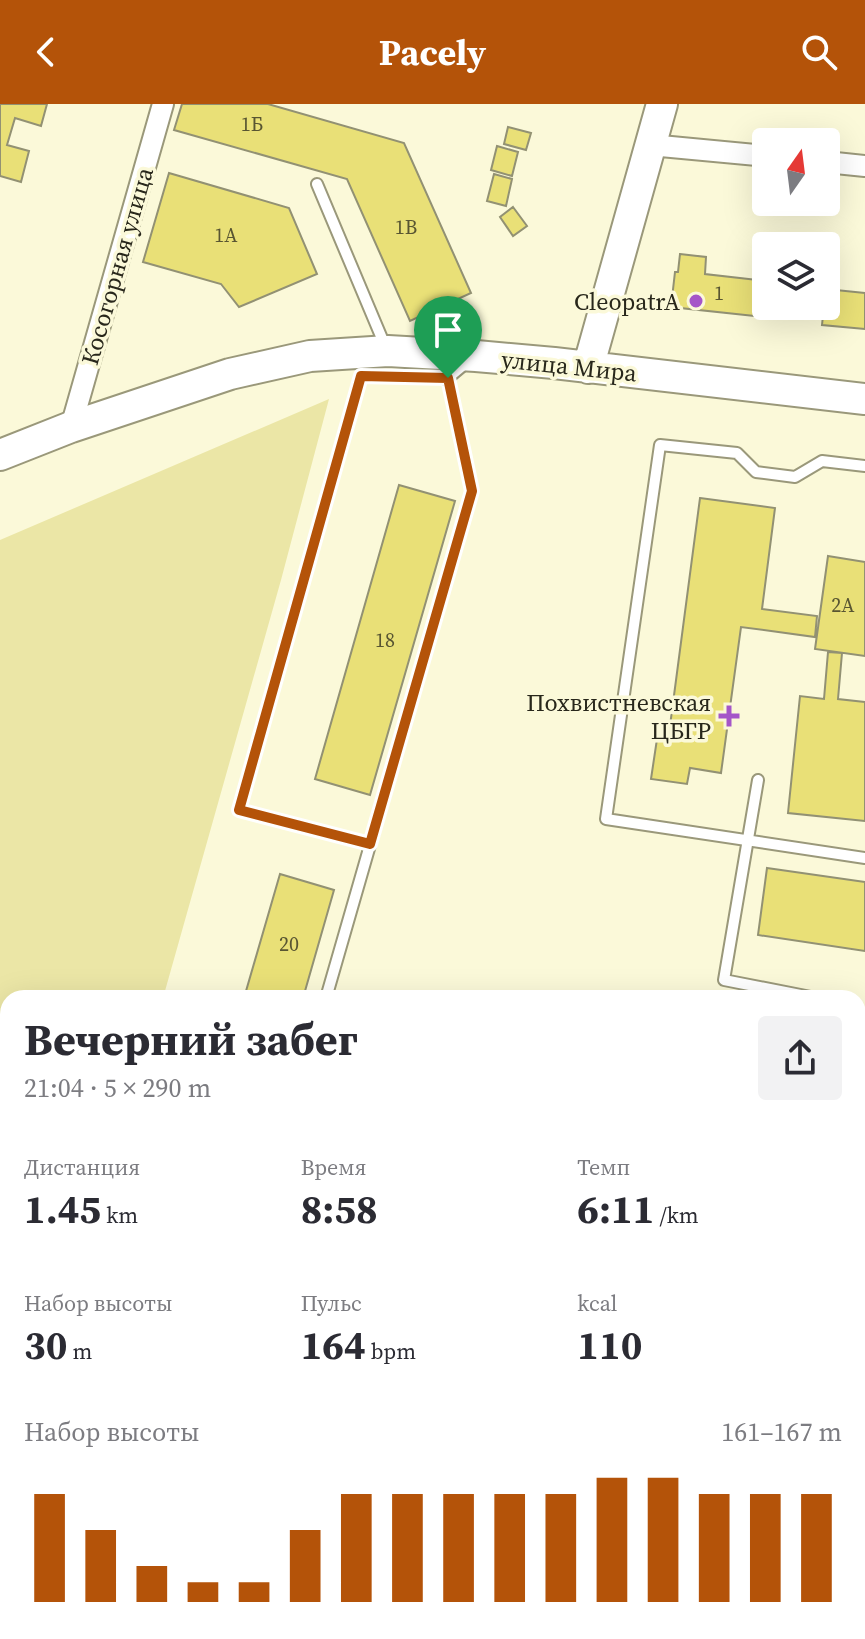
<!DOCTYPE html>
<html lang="ru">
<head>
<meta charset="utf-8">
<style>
	body { margin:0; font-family:"Source Serif 4",serif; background:#f2f2f3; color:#2b2b33; height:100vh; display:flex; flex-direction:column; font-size:30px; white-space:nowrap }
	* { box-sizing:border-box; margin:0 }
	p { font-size:26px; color:#7c7c81 }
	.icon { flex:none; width:44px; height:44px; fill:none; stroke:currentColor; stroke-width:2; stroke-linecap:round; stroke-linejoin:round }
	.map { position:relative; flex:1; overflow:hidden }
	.sheet { position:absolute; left:0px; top:886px; width:866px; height:650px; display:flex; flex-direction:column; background:#fff; border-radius:24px 24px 0 0; box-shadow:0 8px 32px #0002 }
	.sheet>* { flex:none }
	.needle { width:52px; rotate:14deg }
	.buttons { position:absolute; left:752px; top:24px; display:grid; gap:16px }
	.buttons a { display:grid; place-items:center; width:88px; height:88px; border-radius:8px; background:#fff; box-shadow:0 8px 32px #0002; font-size:40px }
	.pin { position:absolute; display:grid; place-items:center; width:68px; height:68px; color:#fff; margin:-82px -34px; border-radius:50% 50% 50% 0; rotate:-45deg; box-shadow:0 0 8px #0007 }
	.pin .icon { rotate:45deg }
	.round { display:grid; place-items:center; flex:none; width:84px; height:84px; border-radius:8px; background:#f2f2f3 }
	.summary { display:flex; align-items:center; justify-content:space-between; height:136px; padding:0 24px }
	h1 { font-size:44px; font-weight:700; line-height:60px }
	.figures { display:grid; grid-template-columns:repeat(3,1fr); gap:12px; height:136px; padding:8px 24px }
	.figures div { display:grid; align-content:center }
	.figures b { font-size:40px; font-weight:700 }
	.figures small { font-size:22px; font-weight:400 }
	.figures p { font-size:22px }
	.chart { height:224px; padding:16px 24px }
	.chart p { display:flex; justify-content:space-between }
	.chart svg { width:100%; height:144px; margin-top:8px; stroke:#b45309; stroke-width:6 }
	header { display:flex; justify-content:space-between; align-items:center; height:104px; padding:0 24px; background:#b45309; color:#fff; font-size:36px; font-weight:700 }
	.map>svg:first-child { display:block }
</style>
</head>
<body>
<header><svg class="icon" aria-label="back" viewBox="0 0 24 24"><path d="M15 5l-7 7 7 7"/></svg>Pacely<svg class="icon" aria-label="search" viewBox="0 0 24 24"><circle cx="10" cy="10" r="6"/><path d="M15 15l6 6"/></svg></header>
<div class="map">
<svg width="865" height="1535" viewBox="0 0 865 1535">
	<rect width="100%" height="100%" fill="#fbf9d9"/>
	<!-- green -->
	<path fill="#ebe6a6" d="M329 295 281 476 163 894H8V1129L0 1127V436Z
		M0 1176 8 1178V1259L0 1257Z"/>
	<!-- building -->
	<path fill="#e9e077" stroke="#929173" stroke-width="2" d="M0 0H47L41 22 15 14 7 41 29 47 21 78 0 72Z
		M182 0H268L404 39 471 189 410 217 347 75 174 26Z
		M508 23 531 29 526 46 504 40Z
		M497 42 518 48 512 72 491 66Z
		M169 69 289 104 317 170 239 203 221 180 143 158Z
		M494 70 512 75 506 102 487 97Z
		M513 103 527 122 513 132 500 113Z
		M680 150 706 153 705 170 766 177 765 213 671 203 675 168H678Z
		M826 185 865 189V225L822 221 824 202H826Z
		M399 381 455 397 370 691 315 675Z
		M700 394 775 404 762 505 817 512 815 533 741 523 721 669 690 664 687 680 651 675 657 635 668 637Z
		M828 452 865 458V552L815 545Z
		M828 548 842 549 838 595 865 598V717L788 709 800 592 824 595Z
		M767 764 865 778V847L758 831Z
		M280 770 334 786 303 894H244Z
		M858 954 865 956V1009L858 1007Z
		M858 1194 865 1196V1251L858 1249Z
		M865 1472V1523L858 1521V1495Z
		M732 1528H769L766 1535H730Z"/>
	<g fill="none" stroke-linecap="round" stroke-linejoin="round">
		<defs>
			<path id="lane" d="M317 80 386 244
				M865 362 822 357 795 373 756 368 737 349 660 341 606 715 865 754
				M758 676 724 876 816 894
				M370 740 239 706 361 272 448 274
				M326 894 472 387 448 274 466 259
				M0 1142 8 1144
				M0 1440 8 1442
				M0 1526 8 1497
				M328 1528 331 1535
				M142 1535 144 1528"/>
			<path id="street" d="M650 41 766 52
				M826 58 865 62
				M71 323 163 0
				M858 1154 865 1156
				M692 1535 694 1528"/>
			<path id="secondary" d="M588 264 662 0
				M0 351 71 323 230 270 310 252 388 247 476 252 554 259 865 295"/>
		</defs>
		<!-- lane casing -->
		<use href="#lane" stroke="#9a987a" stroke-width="14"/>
		<!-- street casing -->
		<use href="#street" stroke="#9a987a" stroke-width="24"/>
		<!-- secondary casing -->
		<use href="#secondary" stroke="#9a987a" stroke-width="34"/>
		<!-- lane -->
		<use href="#lane" stroke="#fff" stroke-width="10"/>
		<!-- street -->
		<use href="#street" stroke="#fff" stroke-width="20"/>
		<!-- secondary -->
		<use href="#secondary" stroke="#fff" stroke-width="30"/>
	</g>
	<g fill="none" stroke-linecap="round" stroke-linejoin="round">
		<defs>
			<path id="route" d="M361 272 448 274 472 387 370 740 239 706Z"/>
		</defs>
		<!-- route casing -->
		<use href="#route" stroke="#fff" stroke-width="16"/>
		<!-- route -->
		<use href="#route" stroke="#b45309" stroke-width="10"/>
	</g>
	<!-- markers -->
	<g fill="#a556c8" stroke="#fbf9d9" stroke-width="3">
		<circle cx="696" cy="197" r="8"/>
		<path d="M725 600h8v8h8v8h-8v8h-8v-8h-8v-8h8z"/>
	</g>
	<g text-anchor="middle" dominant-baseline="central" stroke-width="7" stroke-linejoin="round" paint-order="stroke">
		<!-- number labels -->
		<g font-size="20" fill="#585532">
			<text x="252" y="20">1Б</text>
			<text x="406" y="123">1В</text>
			<text x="226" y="131">1А</text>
			<text x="719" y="189">1</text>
			<text x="843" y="501">2А</text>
			<text x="385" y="536">18</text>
			<text x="289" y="840">20</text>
		</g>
		<!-- street labels -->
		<g font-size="24" fill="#28271b" stroke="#fbf9d9">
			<text transform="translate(117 162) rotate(-74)">Косогорная улица</text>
			<text transform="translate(569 262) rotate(6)">улица Мира</text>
		</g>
		<!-- poi labels -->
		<g font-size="24" fill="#28271b" stroke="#fbf9d9" text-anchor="end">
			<text x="680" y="197">CleopatrA</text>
			<text x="711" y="598">Похвистневская<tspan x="711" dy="28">ЦБГР</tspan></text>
		</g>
	</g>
</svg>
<div class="buttons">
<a><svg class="needle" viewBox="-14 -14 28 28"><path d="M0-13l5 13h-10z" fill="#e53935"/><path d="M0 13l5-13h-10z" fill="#7c7c81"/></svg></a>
<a><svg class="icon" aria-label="layers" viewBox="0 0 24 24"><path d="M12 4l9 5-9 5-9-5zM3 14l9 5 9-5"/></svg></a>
</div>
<div class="pin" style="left:448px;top:274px;background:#1e9e55"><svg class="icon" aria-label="arrive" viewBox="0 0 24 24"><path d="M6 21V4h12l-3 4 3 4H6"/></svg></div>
<section class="sheet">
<div class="summary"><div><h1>Вечерний забег</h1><p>21:04 · 5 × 290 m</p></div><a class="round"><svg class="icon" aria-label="share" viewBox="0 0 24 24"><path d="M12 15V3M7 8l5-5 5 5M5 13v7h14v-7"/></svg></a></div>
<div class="figures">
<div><p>Дистанция</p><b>1.45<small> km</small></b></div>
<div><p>Время</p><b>8:58</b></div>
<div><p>Темп</p><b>6:11<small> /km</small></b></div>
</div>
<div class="figures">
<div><p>Набор высоты</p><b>30<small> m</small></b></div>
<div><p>Пульс</p><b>164<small> bpm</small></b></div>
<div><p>kcal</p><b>110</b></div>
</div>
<div class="chart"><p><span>Набор высоты</span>161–167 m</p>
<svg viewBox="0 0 160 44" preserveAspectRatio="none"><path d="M5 44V11M15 44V22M25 44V33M35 44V38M45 44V38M55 44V22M65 44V11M75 44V11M85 44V11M95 44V11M105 44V11M115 44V6M125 44V6M135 44V11M145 44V11M155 44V11"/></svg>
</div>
</section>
</div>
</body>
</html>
